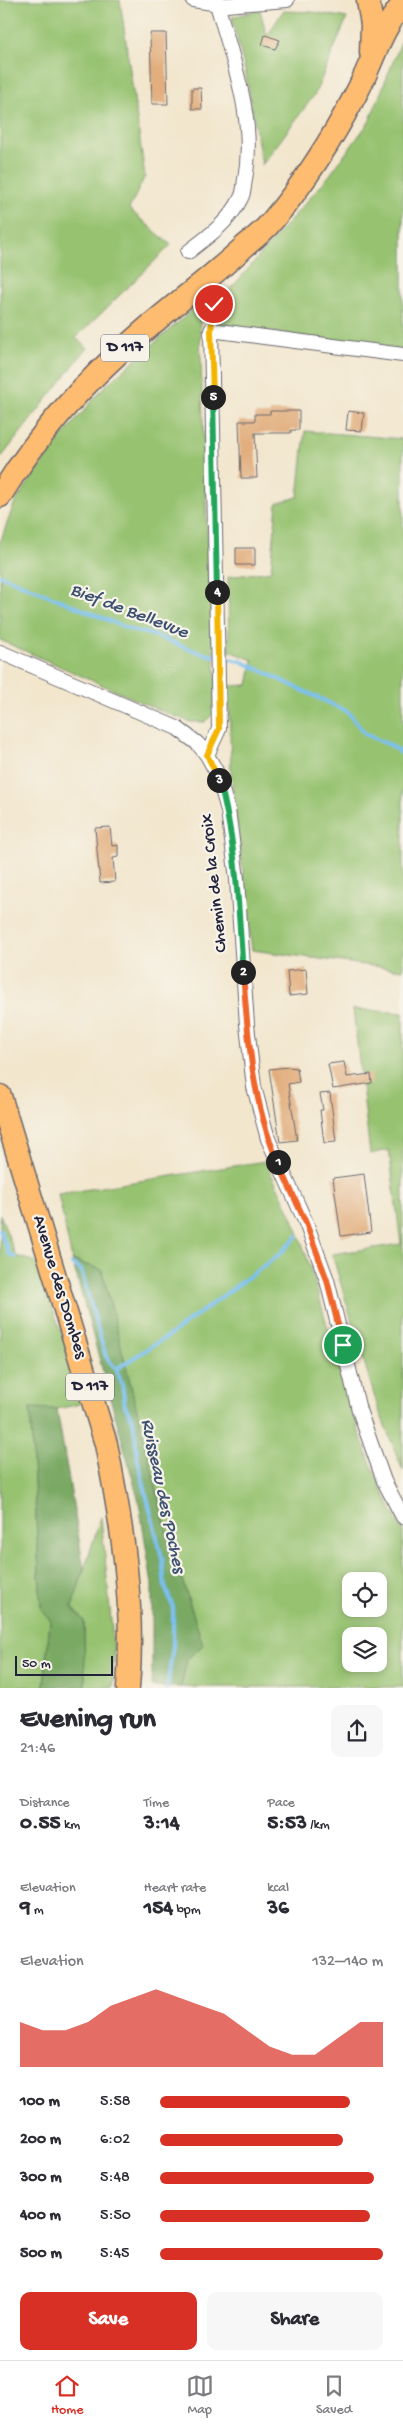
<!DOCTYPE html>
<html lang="en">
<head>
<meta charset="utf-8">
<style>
	body { margin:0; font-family:"Gochi Hand",sans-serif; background:#f7f7f7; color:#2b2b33; height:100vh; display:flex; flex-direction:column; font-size:19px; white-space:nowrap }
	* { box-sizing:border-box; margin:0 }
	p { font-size:16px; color:#7c7c81 }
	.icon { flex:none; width:28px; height:28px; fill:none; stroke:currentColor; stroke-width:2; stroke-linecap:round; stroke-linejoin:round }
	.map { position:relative; height:1688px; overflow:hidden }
	.side { display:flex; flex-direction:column; background:#fff; flex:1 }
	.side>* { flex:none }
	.tools { position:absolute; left:342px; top:1572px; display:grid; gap:10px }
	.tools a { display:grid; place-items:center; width:45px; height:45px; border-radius:10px; background:#fff; box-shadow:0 2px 8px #0003; font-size:25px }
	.scale { position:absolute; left:15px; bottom:12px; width:98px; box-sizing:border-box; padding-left:5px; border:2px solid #22223b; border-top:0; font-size:14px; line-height:18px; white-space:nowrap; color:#22223b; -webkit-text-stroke:4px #f7f3e8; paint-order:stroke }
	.pin { position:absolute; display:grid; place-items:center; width:42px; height:42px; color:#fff; margin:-21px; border:2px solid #fff; border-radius:50%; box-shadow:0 1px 5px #0007 }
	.km { position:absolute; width:25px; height:25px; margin:-12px; border-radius:50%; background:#222; color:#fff; font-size:14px; line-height:25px; text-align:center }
	.round { display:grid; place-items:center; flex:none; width:52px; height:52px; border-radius:10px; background:#f7f7f7 }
	.headline { display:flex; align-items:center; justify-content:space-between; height:85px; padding:0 20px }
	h1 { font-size:28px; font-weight:800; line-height:38px }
	.metrics { display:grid; grid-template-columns:repeat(3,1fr); gap:8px; height:85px; padding:5px 20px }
	.metrics div { display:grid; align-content:center }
	.metrics b { font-size:21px; font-weight:800 }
	.metrics small { font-size:14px; font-weight:400 }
	.metrics p { font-size:14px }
	.chart { height:140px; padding:10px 20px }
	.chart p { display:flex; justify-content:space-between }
	.chart svg { width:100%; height:90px; margin-top:5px; fill:#d93025; opacity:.7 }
	.primary-button { display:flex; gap:10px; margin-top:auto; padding:10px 20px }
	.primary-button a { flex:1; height:58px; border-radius:10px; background:#d93025; color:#fff; font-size:20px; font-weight:800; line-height:58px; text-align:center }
	.primary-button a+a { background:#f7f7f7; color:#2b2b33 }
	ul { padding:0 20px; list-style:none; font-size:16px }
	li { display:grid; grid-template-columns:80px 60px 1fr; align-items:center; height:38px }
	li i { height:12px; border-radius:6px; background:#d93025 }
	.tab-bar { display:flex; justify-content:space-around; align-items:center; height:70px; border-top:1px solid #e1e1e2; background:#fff; font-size:14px; color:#7c7c81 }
	.tab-bar a { display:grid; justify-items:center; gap:2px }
	.tab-bar .active { color:#d93025 }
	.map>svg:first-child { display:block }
</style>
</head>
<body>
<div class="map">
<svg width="403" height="1688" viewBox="0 0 403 1688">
	<rect width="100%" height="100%" fill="#f7f3e8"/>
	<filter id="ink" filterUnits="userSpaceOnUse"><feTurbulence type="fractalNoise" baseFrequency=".02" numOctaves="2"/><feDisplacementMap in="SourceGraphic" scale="10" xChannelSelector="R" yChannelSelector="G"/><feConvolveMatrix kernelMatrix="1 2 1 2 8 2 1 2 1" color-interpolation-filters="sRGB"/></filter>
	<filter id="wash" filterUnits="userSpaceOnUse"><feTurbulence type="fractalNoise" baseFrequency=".0096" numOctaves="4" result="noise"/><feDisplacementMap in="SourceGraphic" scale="20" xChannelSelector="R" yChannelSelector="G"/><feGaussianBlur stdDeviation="1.12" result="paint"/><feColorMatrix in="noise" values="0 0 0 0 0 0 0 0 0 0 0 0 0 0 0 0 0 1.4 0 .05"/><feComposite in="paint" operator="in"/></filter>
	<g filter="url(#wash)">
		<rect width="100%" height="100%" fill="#f2e6cd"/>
		<!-- green -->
		<path fill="#97c371" stroke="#5c7256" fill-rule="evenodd" d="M0 0H120L145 176 129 209 171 245 76 338 87 348 0 459Z
			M260 10 267 36 283 11 313 12 347 18 315 94 262 165 246 75 232 17Z
			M403 37V350L220 325 228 292 329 176 369 122Z
			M199 304 208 563 216 680 214 713 205 722H190L159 710 0 640V542L15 502 59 440 104 387Z
			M305 431 403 439V970L252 950 231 773 229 686 248 685 253 660 229 651 228 577 271 571 277 503 298 497Z
			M353 1009 403 1013V1471L378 1408 332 1254 401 1244 389 1150 370 1154Z
			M265 1161C277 1187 292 1213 301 1240 335 1338 350 1439 403 1530V1687H181L187 1659 203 1645 169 1539 102 1270 72 1260 58 1194ZM351 1581H379V1609H351ZM351 1636H379V1664H351Z
			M0 1214 16 1256 36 1262 64 1340 80 1404 57 1409 30 1408 41 1609 50 1620 44 1687H0Z
			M101 1517 114 1651 113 1687H85L84 1622 72 1607Z"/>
		<!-- forest -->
		<path fill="#79a963" stroke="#4e664f" d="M72 1260 102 1270 169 1539 203 1645 187 1659 181 1687H152V1585L139 1502Z
			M30 1408 57 1409 84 1569 72 1607 84 1621 85 1687H44L50 1620 41 1609Z"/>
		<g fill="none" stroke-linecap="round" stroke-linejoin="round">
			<!-- stream -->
			<path stroke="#7ac0f1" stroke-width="4" d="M0 575 134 631C163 634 186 652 215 656
				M222 658 241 661 348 712 365 734 392 746 403 755
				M0 1230 9 1254 15 1257
				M72 1264 81 1270 106 1357 116 1369 122 1383 125 1406 133 1420 138 1461 162 1558 165 1587 173 1607V1646L167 1688
				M116 1369 171 1334 280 1254 297 1236"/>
		</g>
		<g id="blocks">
			<!-- building -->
			<path fill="#e2ae7e" d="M150 33H166L168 104H152Z
				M265 35 280 40 275 49 262 45Z
				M192 88H201L202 109H192Z
				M270 411H299V430H291V433H255L257 478H241L239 421H255V414H270Z
				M348 411 364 413 362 431 346 430Z
				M236 548H255V565H236Z
				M110 827 112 846 118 845V857L113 858 115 882 100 883 95 828Z
				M306 969 308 994 289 996 287 971Z
				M344 1062 347 1077 371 1074 372 1083 333 1089 328 1064Z
				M288 1067 297 1068 299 1082 288 1084 297 1140 280 1142 269 1069Z
				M330 1093 336 1142 324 1143 320 1110H323L320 1094Z
				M364 1174 371 1232 341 1236 333 1178Z"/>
		</g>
	</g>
	<g filter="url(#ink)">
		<use href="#blocks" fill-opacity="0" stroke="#6b676e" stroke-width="1"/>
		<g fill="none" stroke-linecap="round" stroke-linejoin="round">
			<defs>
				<path id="minor" d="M193 0 226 5 287 0
					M188 252C209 236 230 221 241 198 244 193 244 185 245 179 256 120 233 61 217 4
					M0 652 177 728 197 743 207 755 217 773 228 810 237 879 247 1025 254 1087 268 1139 306 1223 327 1280 359 1410 384 1481 403 1517
					M207 755 219 729 211 330 403 355"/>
				<path id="primary" d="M368 1 372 24 371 53
					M0 496C37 435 84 382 138 336 173 305 211 278 245 246 255 238 265 230 273 220 306 181 334 136 358 90 373 61 381 29 403 4
					M0 1096 106 1444C122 1524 135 1606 128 1688"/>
			</defs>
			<!-- minor casing -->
			<use href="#minor" stroke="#6b676e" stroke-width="16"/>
			<!-- primary casing -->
			<use href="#primary" stroke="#6b676e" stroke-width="25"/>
			<!-- path -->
			<path stroke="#6b676e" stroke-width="2.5" stroke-dasharray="4 4" stroke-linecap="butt" d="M212 318 217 294"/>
			<!-- minor -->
			<use href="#minor" stroke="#fff" stroke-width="14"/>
			<!-- primary -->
			<use href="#primary" stroke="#fdbc70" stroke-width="22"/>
		</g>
	</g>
	<g fill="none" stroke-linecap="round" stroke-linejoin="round" filter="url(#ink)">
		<defs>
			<path id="split-1" d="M278 1162 306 1223 327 1280 343 1345"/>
			<path id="split-2" d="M243 972C248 1038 252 1102 278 1162"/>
			<path id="split-3" d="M219 780C237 843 238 908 243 972"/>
			<path id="split-4" d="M217 592 219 729 207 755 219 780"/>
			<path id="split-5" d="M213 397 217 592"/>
			<path id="split-6" d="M213 397 211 330 214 304"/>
		</defs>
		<!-- split-1 casing -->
		<use href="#split-1" stroke="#fff" stroke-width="10"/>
		<!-- split-2 casing -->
		<use href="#split-2" stroke="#fff" stroke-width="10"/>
		<!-- split-3 casing -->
		<use href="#split-3" stroke="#fff" stroke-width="10"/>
		<!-- split-4 casing -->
		<use href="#split-4" stroke="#fff" stroke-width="10"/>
		<!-- split-5 casing -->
		<use href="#split-5" stroke="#fff" stroke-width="10"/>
		<!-- split-6 casing -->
		<use href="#split-6" stroke="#fff" stroke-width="10"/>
		<!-- split-1 -->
		<use href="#split-1" stroke="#f0652b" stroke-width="6"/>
		<!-- split-2 -->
		<use href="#split-2" stroke="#f0652b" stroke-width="6"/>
		<!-- split-3 -->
		<use href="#split-3" stroke="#22a559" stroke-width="6"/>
		<!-- split-4 -->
		<use href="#split-4" stroke="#f5b400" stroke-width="6"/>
		<!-- split-5 -->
		<use href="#split-5" stroke="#22a559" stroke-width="6"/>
		<!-- split-6 -->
		<use href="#split-6" stroke="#f5b400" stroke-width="6"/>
	</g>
	<g text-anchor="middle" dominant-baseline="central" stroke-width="4.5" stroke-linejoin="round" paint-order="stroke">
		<!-- shield labels -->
		<g fill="#f7f3e8" stroke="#62616f" stroke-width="1">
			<rect x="101" y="334.5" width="48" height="27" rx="4"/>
			<rect x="66" y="1373.5" width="48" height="27" rx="4"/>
		</g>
		<g font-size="16" font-weight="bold" fill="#22223b">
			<text x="125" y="348">D 117</text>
			<text x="90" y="1387">D 117</text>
		</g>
		<!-- street labels -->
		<g font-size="18" fill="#22223b" stroke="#f7f3e8">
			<text transform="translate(215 883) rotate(-96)">Chemin de la Croix</text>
			<text transform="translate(59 1287) rotate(73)">Avenue des Dombes</text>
		</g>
		<!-- water labels -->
		<g font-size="19" font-style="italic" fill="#3c5172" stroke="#f7f3e8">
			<text transform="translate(129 612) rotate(21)">Bief de Bellevue</text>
			<text transform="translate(162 1496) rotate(78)">Ruisseau des Poches</text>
		</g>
	</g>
</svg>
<div class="tools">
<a><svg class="icon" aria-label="locate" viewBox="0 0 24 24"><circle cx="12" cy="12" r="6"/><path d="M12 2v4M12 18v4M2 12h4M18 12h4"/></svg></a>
<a><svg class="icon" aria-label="layers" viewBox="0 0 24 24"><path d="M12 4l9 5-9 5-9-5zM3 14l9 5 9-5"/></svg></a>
</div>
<div class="scale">50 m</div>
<div class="pin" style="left:343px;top:1345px;background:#1e9e55"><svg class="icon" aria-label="arrive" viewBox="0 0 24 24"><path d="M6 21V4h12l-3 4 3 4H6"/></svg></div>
<div class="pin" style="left:214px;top:304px;background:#d93025"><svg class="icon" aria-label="check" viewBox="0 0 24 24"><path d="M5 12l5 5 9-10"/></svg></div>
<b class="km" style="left:278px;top:1162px">1</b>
<b class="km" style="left:243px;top:972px">2</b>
<b class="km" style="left:219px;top:780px">3</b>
<b class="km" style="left:217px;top:592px">4</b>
<b class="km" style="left:213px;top:397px">5</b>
</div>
<section class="side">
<div class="headline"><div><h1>Evening run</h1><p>21:46</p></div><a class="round"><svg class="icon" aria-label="share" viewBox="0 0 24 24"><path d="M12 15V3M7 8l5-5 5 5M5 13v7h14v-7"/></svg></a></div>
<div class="metrics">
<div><p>Distance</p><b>0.55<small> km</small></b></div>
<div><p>Time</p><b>3:14</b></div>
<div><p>Pace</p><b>5:53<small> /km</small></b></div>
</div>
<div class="metrics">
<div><p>Elevation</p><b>9<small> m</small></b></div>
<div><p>Heart rate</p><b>154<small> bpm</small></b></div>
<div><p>kcal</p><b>36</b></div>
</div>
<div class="chart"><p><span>Elevation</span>132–140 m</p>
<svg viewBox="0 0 160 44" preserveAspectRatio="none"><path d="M0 44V22L10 26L20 26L30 22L40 14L50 10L60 6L70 10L80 14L90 18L100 26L110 34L120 38L130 38L140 30L150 22L160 22V44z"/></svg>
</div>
<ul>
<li><b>100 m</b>5:58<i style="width:85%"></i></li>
<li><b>200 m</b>6:02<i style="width:82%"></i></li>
<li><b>300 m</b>5:48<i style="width:96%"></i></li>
<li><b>400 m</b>5:50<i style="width:94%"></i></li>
<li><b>500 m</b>5:45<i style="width:100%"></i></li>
</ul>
<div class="primary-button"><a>Save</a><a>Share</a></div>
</section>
<nav class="tab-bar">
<a class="active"><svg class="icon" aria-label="home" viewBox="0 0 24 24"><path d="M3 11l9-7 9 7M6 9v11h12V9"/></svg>Home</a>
<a><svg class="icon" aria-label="map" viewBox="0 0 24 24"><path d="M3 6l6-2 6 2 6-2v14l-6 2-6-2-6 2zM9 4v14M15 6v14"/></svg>Map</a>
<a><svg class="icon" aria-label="saved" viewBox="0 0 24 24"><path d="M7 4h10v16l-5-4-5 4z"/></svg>Saved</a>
</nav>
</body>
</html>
